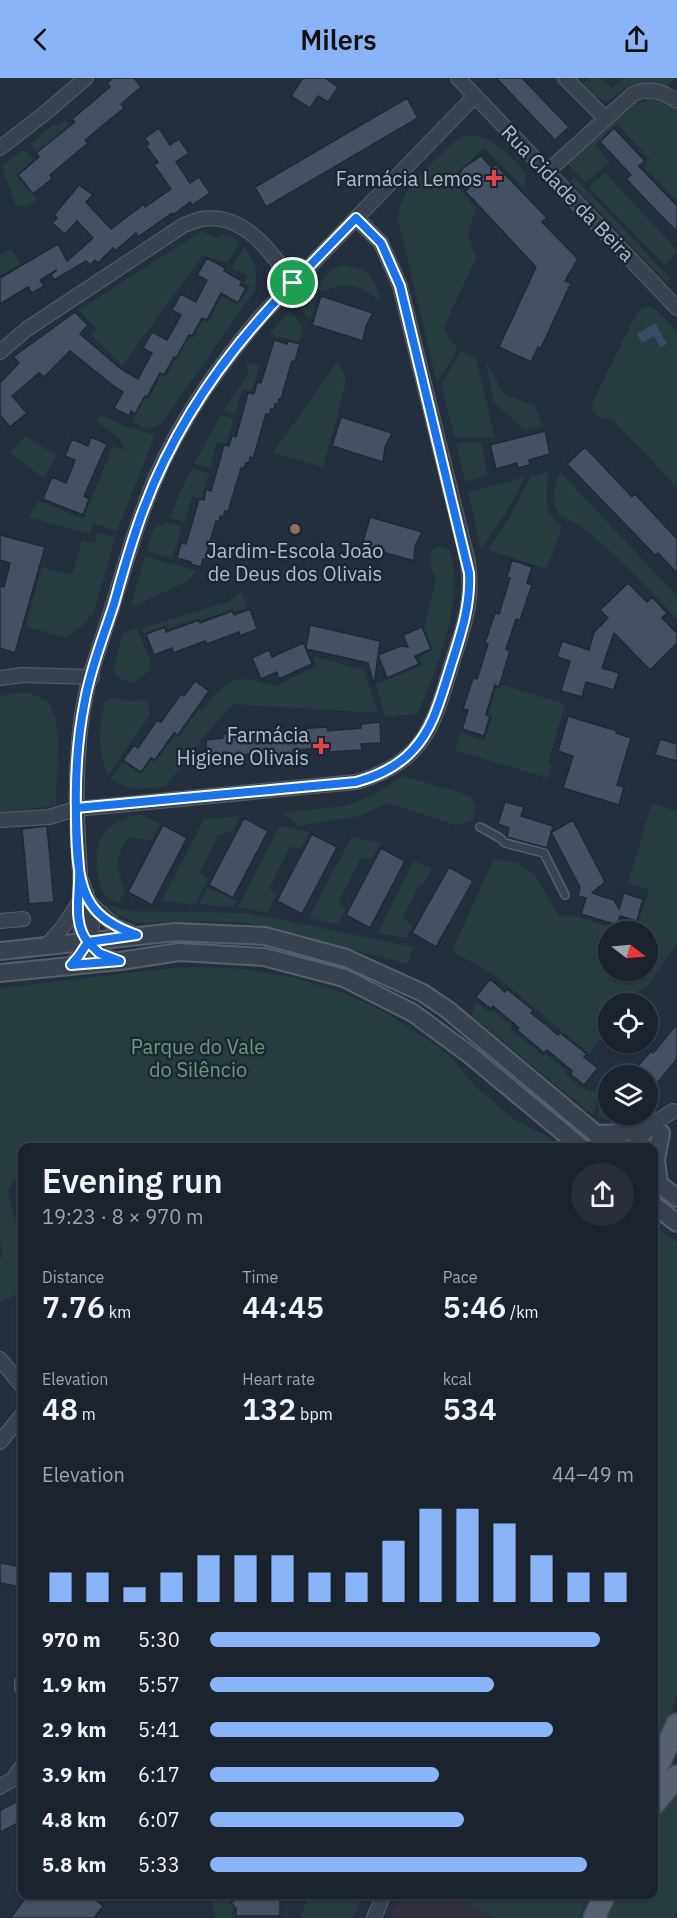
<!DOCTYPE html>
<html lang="en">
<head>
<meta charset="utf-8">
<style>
	body { margin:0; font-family:"IBM Plex Sans",sans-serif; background:#282f3a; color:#f1f3f6; height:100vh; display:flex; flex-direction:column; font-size:22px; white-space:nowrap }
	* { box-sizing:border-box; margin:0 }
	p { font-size:20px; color:#a0a4aa }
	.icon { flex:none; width:33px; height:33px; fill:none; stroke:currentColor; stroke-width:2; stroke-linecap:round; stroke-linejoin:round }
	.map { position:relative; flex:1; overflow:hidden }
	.panel { position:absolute; left:18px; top:1065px; width:640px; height:756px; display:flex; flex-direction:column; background:#1b232e; border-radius:12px; box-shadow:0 2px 4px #0004,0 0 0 2px #39404a }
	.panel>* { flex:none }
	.needle { width:39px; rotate:106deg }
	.controls { position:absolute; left:598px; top:843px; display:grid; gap:12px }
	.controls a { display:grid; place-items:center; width:60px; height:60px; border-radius:50%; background:#1b232e; box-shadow:0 2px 4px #0004,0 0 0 2px #39404a; font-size:30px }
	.pin { position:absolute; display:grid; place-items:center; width:51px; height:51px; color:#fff; margin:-26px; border:3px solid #fff; border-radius:50%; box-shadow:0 2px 6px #0007 }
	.round { display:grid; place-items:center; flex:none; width:63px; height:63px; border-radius:32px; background:#282f3a }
	.head { display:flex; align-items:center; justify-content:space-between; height:102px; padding:0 24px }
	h1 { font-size:33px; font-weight:600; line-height:45px }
	.figures { display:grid; grid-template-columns:repeat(3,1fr); gap:9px; height:102px; padding:6px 24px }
	.figures div { display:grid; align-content:center }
	.figures b { font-size:30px; font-weight:600 }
	.figures small { font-size:16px; font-weight:400 }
	.figures p { font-size:16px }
	.chart { height:168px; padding:12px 24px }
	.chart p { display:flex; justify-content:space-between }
	.chart svg { width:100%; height:108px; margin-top:6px; stroke:#8ab4f8; stroke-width:6 }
	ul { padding:0 24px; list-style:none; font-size:20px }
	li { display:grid; grid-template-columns:96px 72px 1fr; align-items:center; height:45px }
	li i { height:15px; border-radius:8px; background:#8ab4f8 }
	header { display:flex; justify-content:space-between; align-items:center; height:78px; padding:0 24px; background:#8ab4f8; color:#111; font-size:27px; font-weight:600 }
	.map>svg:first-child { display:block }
</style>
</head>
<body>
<header><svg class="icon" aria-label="back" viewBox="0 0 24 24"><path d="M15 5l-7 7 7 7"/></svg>Milers<svg class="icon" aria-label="share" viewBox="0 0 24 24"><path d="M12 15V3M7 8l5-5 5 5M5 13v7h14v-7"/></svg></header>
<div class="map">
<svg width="677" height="1840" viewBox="0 0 677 1840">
	<rect width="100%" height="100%" fill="#242f3e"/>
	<!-- medical -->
	<path fill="#32303f" d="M400 1816 447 1817 498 1840H390Z"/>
	<!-- green -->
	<path fill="#263c3f" d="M589 0H600L612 11 623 0H676L667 8C655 7 638 2 627 9 619 14 615 21 605 23L594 18 582 7Z
		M650 16 668 23 677 34V123L644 89 650 81 617 46 595 67 609 84 586 105 565 83 627 24H644Z
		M65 42 69 47 36 75 31 66 55 45 57 48Z
		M472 57C495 60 511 79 526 96L524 110 484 70 450 101 476 130 468 155 476 180 444 249 449 261 458 270 437 305 399 146C395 112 432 86 454 64L462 58Z
		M21 73H26L33 82 16 97 37 121 27 129 16 128 3 92V87Z
		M605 95 677 172V175L664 187 589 109Z
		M574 99 670 200 666 204 570 103Z
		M202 153 217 161 224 156 233 159 240 166 227 185 203 177 122 288 90 256 96 251 79 232Z
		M244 169C255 182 258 195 255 212L161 346 146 352 133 343 145 319 149 320 161 297 165 299 189 259 193 260 203 242 208 244 222 218 238 227 250 208 244 205 247 197 232 190Z
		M11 171 20 186 0 198V177Z
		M344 187C370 190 374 200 381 222 352 206 352 202 319 214L310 242 296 226 332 192Z
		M650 228 653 229 677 254V409L614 343 598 339 592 330 593 323 637 234 643 229Z
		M290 233 303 248 302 256 298 264 269 256Z
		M461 273 476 281 495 360H455L441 307Z
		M485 283 505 317 535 328 543 347 525 353 494 324Z
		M246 284 259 288 252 313 243 311 235 337 223 333 249 296Z
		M337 284 345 296V309L323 389 273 375Z
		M101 337 126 349 155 357 117 453 93 445 90 456 29 439 39 423 83 441 113 368 126 372C121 358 107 352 96 343Z
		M221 337 234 341 226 366 217 364 210 390 194 386Z
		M25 358 57 378 43 400 10 375Z
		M481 364 488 397 465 404 456 365Z
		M192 390 209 395 201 420 192 418 185 444 170 440 180 414Z
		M548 394C548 418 540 431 562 448L547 491 488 472 509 440 531 398Z
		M560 394 677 518V542C648 508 615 476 581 448 572 441 561 442 556 430 550 418 556 406 560 394Z
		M525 399 506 435 481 471 468 414Z
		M167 444 182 448 172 481 147 473 154 450Z
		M98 455 115 459 94 534 83 547 65 560 26 548 42 489 72 497 82 462 95 466Z
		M443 468C451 472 452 478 453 487 460 538 436 589 418 636L385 638 376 606 423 587 419 579 433 572 424 549 436 501C430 491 427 478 435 469Z
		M145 478 196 493 188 503 131 529Z
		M241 513 247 530 234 534 232 532 200 542 199 540 167 551 165 548 144 555 142 550 228 524Z
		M137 550 151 584 149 593 133 605C124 602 115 601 113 590L123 555Z
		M313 578 364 592 378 635 233 626 200 663 166 708C144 711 130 715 111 700L123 684 141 696 151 682 155 684 175 657 179 659 199 631 202 633 214 616 215 618C236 593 248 601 275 608L316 588Z
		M502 607 565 626 548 685 552 687 548 700 455 672 460 655 485 662 492 638 488 636 496 610 500 611Z
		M26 614 48 623 56 641 58 665 56 728 0 734V618Z
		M114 620 130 623 147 622 150 637 108 697C96 668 100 655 104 626L107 621Z
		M403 698 471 718 476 729 472 743 456 747 388 725 360 738 298 748 283 734 346 728 379 714Z
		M652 725 675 733 677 731V866L649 906 640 912 629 925 609 926V951L589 976 496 898 452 873 494 780 518 785 535 797 559 839 570 837 624 853 609 854V892H648V854L635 853 649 812 628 805Z
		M140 736 160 746 152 762 128 760C114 780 116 791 125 812L119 825C115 823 110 821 106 818 101 812 99 804 98 796 95 778 96 762 110 749 118 742 130 739 140 736Z
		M240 738 233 753 218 757 200 794 208 801 195 827 162 823 204 741Z
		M280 748 310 754 301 770 290 769 269 810 276 817 267 835 238 829Z
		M351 759 381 765 372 781 361 780 339 824 346 831 338 846 309 840Z
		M414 783 432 790 423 806H420L403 840 412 848 407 860 378 855Z
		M207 809 237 823 233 829 199 826Z
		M108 827 129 833 249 835 413 869 408 886 248 845 214 843 137 845 115 835Z
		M196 889 246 891 296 900 343 915 366 925 388 936 430 963 450 978 477 1010 515 1042 543 1056 560 1069 22 1070V1097C14 1101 10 1105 8 1115L22 1168V1214L0 1224V1180L3 1179 0 1162V910L172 890Z
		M476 924 489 934 492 932 512 948 511 951 543 978 546 976 567 993 565 996 582 1010 595 1013 599 1017 593 1037 472 938Z
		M604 1016 609 1018V1036H648V1025L656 1031C640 1049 617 1047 597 1038Z
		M654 1147 677 1164V1619L654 1672Z
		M677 1707V1830L675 1840H606L617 1817 654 1816V1736Z
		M217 1817H233L232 1840H216L212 1826Z
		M309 1817V1816L363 1817 353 1840H300Z
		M447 1817H590L579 1840H498Z"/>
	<!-- water -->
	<path fill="#394c67" d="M655 245 667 266 660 269 654 258 642 265 637 256Z"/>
	<!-- building -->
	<path fill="#455162" stroke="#1f2835" stroke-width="1.5" d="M113 0H134L141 9 121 26 124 30 85 62 88 65 50 97 52 101 33 116 18 97 39 79 36 75 75 44 72 41 110 9 107 5Z
		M303 0H325L338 9 328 24 318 18 310 30 291 18Z
		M496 0H522L569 49 555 62Z
		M407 20 418 40 266 129 255 109Z
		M159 50 170 67 179 61 189 75 176 84 190 105 199 99 210 115 192 127 190 124 173 137 172 135 138 159 136 155 115 173 113 170 98 185 95 182 90 187 86 183 54 202 51 197 57 192 40 202 44 208 32 215 28 209 0 226V200L58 166 67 183 93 160 77 143 65 156 52 145 57 140 54 137 79 107 93 117 86 124 111 151 144 126 145 129 171 111 154 87 158 84 146 68 149 66 145 60Z
		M614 50 645 83 639 88 677 128V154L626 101 631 97 600 64Z
		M481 78 492 90 496 87 547 140 542 144 578 181 565 203 571 205 541 270 538 269 531 284 499 269 536 189 465 113 468 111 457 100 463 90Z
		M207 180 225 190 224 193 242 203 240 207 246 210 238 225 221 215 207 242 202 240 192 258 189 257 176 280 174 279 164 297 160 295 147 319 145 318 135 336 131 333 129 338 114 330 123 314 115 309 70 273 44 299 39 295 12 318 27 335 10 349 0 337V303L1 304 19 285 13 279 75 234 88 247 80 256 121 291 138 301 152 275 143 270 152 254 167 262 181 237 172 232 181 216 196 224 207 202 197 197Z
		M321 218 373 235 366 248 363 263 312 247Z
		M274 262 287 266 288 263 300 266 295 284 292 283 281 321H279L278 326H275L274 332 271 331 269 337 266 336 255 374 253 380 250 379 249 385H246L244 390H241L228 434 225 433 223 439 220 438 219 444 216 443 205 482 203 481 201 489 190 486 191 484 177 480 181 465 186 466 199 421 204 422 206 411 211 413 224 367 229 368 232 358 236 359 248 315 254 316 257 304 261 305Z
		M341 339 392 355 385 369 383 384 332 368Z
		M545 353 550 376 529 382 530 387 518 390 517 385 496 391 490 367Z
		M91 359 107 366 84 418 89 421 83 437 43 421 52 399 66 405 75 382 65 378 72 361 88 368Z
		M585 369 632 419 635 416 677 461V495L658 475 655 477 567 386Z
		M370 439 422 454 415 468 414 483 362 468Z
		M0 457 45 469 15 575 0 570V508L4 509 10 485 0 482Z
		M512 482 532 489 527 505 532 507 520 542 516 541 506 571 510 573 499 609 495 607 486 637 490 638 484 658 462 651 468 632 463 631 473 600 477 601 488 566 485 565 495 535 499 536 510 500 507 499Z
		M628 505 647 524 652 519 667 535 662 540 677 555V565L650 592 614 555 602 590 619 595 614 612 586 604 582 619 561 613 570 583 557 579 562 563 589 572 594 554 608 540 600 532Z
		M250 531 257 551 240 558 239 554 207 566 205 563 173 575 172 570 154 577 146 556 165 549 166 554 199 542 200 545 232 533 234 537Z
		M310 547 380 563 374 607 368 585 306 571 312 586 279 601 277 594 261 601 252 580 269 572 272 579 303 565 306 570Z
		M422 549 431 571 415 578 419 586 387 600 378 577 401 568 408 569 403 557Z
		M195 603 209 613 178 657 174 655 155 682 151 680 141 694 123 682 134 667 138 670 157 642 161 644 181 616 184 618Z
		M568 638 617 653 616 655 631 660 617 707 624 709 619 727 563 710 573 678 558 673Z
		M380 644 381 665 361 666 362 672 329 674V670L293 672 294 677 261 679V675L224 678 225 682 207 683 206 662 223 660 222 656 257 654 258 658 293 656V651L327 649 328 653 361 650V646Z
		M660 661 677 666V683L655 677Z
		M505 724 524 729 521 738 553 748 552 754 573 742 605 804 592 815 614 822 619 831 624 815 643 821 637 843 620 838 617 847 581 836 586 820 578 818 580 809 551 754 547 770 507 759 509 750 498 746Z
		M244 740 268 753 233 820 209 807Z
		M163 747 187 760 152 827 128 814Z
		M47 748 54 824 29 826 22 751Z
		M312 756 337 769 302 836 277 823Z
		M381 770 405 783 370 850 346 837Z
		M449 789 473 803 436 869 412 855Z
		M490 901 505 914 507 911 533 932 531 935 545 946 558 957 560 955 587 976 584 979 598 990 584 1007 570 996 572 993 547 972 544 975 517 952 519 950 493 928 491 931 476 919Z
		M677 946V981L648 1016V998H634L640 990 638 988 651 973 653 975Z
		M0 1485 22 1489V1509L0 1505Z
		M22 1721V1743L0 1754V1732Z
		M28 1816H88L103 1828 94 1840H11Z
		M237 1816 280 1818V1838H236V1830L231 1825 237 1820Z"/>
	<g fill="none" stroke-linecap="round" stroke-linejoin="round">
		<defs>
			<path id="service" d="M480 749 500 760 505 765 544 775 565 817"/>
			<path id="minor" d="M458 0 677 230
				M565 0 605 40
				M0 70 44 36 86 0
				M547 94 633 16C649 9 663 13 677 23
				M0 274 27 251 184 147C190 145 196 142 202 141 244 134 272 175 293 205
				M0 600 22 597 92 599
				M0 742 49 739 76 731 356 704C377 698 396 690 412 674 436 649 443 614 453 582 459 562 467 542 469 520 471 508 469 496 468 484L400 208 381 165 356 140
				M91 826 115 848 137 857
				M0 843 23 841
				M45 869 63 849 78 826
				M117 882C67 867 82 837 80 797 78 758 75 719 78 679 79 660 81 639 85 620 91 591 102 562 111 533 125 488 137 443 156 399 182 339 220 286 263 236L475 18
				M71 887C98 859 96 839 82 804
				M633 1070 651 1047 673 1033
				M0 1281 22 1308
				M0 1364 22 1337
				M22 1605V1610
				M0 1709 13 1701 22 1688
				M374 1840 384 1816"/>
			<path id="tertiary" d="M0 873 176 854 265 858 346 880 423 915 448 932 613 1070
				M0 895 120 883 179 874 264 879 344 900 413 935 470 977 582 1070
				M597 1056 623 1055 651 1047
				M654 1102 677 1120
				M659 1106 656 1082 661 1055
				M654 1127 677 1145"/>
			<path id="primary" d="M654 1697 677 1646
				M654 1726 677 1698
				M594 1840 605 1816"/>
		</defs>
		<!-- service casing -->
		<use href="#service" stroke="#565f6c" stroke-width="10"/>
		<!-- minor casing -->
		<use href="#minor" stroke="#565f6c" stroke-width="16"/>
		<!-- tertiary casing -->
		<use href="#tertiary" stroke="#565f6c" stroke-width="20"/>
		<!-- primary casing -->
		<use href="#primary" stroke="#414a57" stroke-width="24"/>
		<!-- service -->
		<use href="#service" stroke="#38414e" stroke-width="7"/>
		<!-- minor -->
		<use href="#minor" stroke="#38414e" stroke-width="14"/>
		<!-- tertiary -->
		<use href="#tertiary" stroke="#38414e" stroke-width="16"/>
		<!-- primary -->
		<use href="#primary" stroke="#56606e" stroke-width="21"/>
	</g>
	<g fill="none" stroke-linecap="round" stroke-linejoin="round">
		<defs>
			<path id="route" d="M293 205C229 270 176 344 144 430 132 461 123 494 114 526 104 557 91 589 85 622 74 676 74 734 79 789 81 813 71 844 88 864L78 879 71 887 120 883 99 875 88 864 137 857C120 851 101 842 91 826 75 802 76 759 76 730L356 704C378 698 397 689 412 673 433 651 440 622 449 594 459 561 471 530 469 495L400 208 381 165 356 140 293 205"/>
		</defs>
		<!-- route casing -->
		<use href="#route" stroke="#fff" stroke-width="12"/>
		<!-- route -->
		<use href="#route" stroke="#1a73e8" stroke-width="8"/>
	</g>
	<!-- markers -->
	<g fill="#e0444e" stroke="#1d2633" stroke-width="2">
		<path d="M491 91h6v6h6v6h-6v6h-6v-6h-6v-6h6z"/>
		<path d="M318 659h6v6h6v6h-6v6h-6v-6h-6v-6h6z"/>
	</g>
	<circle fill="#8d6e63" stroke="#1d2633" stroke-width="2" cx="295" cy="451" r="6"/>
	<g text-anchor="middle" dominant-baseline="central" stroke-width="5" stroke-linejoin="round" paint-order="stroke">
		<!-- poi labels -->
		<g font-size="20" fill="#b4bcc9" stroke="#1d2633" text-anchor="end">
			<text x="482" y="100">Farmácia Lemos</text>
			<text x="295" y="472" text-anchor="middle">Jardim-Escola João<tspan x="295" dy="23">de Deus dos Olivais</tspan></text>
			<text x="309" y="656">Farmácia<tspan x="309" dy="23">Higiene Olivais</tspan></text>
		</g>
		<!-- street labels -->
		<g font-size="20" fill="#b4bcc9" stroke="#1d2633">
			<text transform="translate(568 115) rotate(46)">Rua Cidade da Beira</text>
		</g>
		<!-- park labels -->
		<g font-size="20" fill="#6b9a76" stroke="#1d2633">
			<text x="198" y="968">Parque do Vale<tspan x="198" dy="23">do Silêncio</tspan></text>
		</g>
	</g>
</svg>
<div class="controls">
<a><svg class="needle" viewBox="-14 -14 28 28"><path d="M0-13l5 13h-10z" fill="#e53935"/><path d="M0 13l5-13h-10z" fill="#a0a4aa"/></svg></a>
<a><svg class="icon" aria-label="locate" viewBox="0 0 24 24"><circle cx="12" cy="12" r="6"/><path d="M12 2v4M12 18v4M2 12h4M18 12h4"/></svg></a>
<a><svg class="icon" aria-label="layers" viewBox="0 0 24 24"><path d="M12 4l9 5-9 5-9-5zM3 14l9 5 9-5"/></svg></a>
</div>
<div class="pin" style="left:293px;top:205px;background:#1e9e55"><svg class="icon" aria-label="arrive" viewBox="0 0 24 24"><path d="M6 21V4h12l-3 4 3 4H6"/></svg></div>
<section class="panel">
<div class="head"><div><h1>Evening run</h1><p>19:23 · 8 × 970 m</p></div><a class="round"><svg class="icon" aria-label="share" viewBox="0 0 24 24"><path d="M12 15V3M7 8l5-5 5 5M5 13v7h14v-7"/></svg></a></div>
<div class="figures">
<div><p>Distance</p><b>7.76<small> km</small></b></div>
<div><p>Time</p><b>44:45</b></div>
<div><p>Pace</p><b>5:46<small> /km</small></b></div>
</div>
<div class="figures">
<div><p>Elevation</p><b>48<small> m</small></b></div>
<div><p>Heart rate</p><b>132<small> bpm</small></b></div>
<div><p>kcal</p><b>534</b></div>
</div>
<div class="chart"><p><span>Elevation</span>44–49 m</p>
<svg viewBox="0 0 160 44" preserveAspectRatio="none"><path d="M5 44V32M15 44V32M25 44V38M35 44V32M45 44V25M55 44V25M65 44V25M75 44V32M85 44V32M95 44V19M105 44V6M115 44V6M125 44V12M135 44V25M145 44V32M155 44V32"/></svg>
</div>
<ul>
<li><b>970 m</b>5:30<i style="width:92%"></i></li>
<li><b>1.9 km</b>5:57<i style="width:67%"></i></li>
<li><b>2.9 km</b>5:41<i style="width:81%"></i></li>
<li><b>3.9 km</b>6:17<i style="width:54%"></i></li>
<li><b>4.8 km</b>6:07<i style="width:60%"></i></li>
<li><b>5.8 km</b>5:33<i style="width:89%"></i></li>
</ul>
</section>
</div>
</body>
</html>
